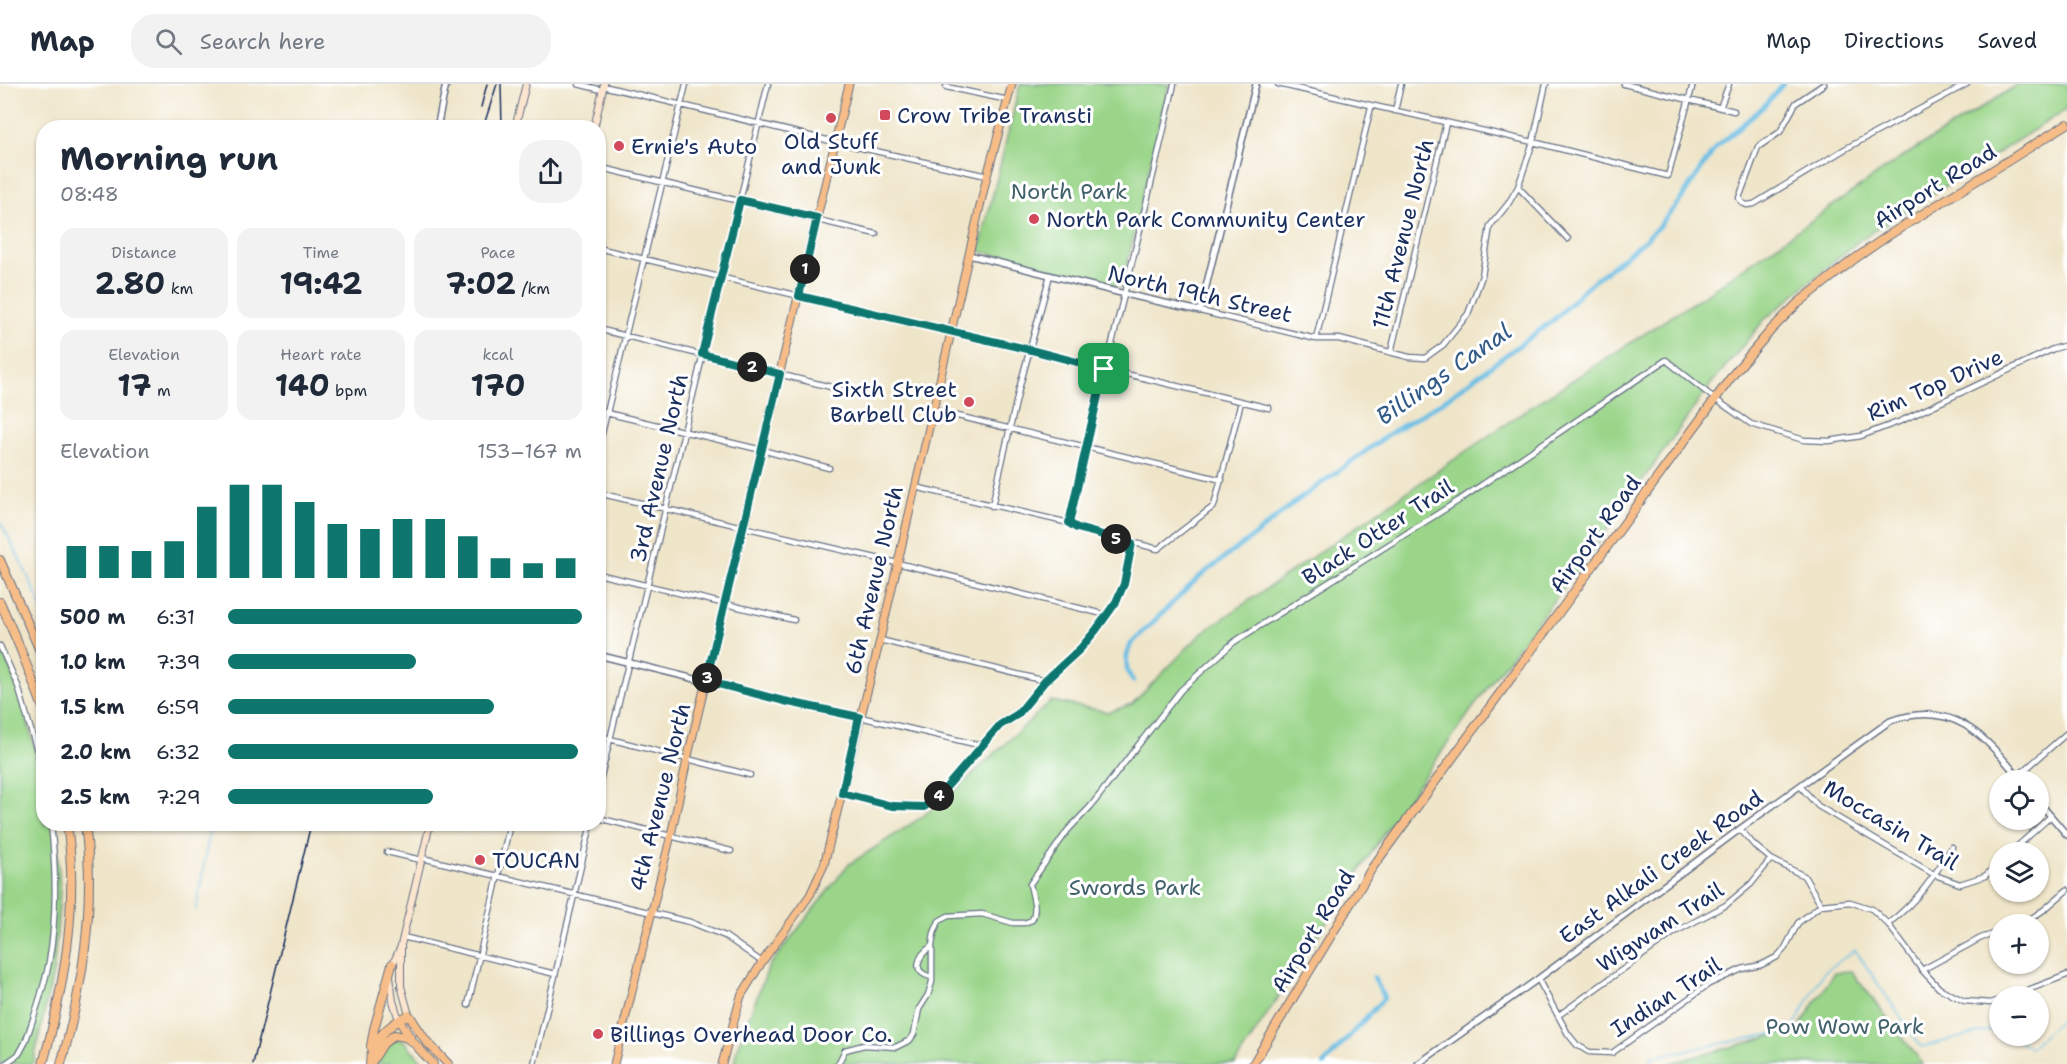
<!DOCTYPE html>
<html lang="en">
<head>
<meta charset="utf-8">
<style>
	body { margin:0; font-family:"Shantell Sans",sans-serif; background:#f2f2f3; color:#1f2937; height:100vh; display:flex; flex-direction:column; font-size:22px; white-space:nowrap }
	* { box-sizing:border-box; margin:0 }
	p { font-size:20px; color:#747a83 }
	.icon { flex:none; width:33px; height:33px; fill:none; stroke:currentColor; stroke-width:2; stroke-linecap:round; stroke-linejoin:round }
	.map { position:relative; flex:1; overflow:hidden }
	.panel { position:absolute; left:36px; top:36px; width:570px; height:711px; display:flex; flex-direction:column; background:#fff; border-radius:24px; box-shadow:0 2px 4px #0004 }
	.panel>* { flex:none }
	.fabs { position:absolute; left:1989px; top:686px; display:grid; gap:12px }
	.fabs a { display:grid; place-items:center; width:60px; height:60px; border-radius:50%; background:#fff; box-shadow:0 2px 4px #0004; font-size:30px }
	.pin { position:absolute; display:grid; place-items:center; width:51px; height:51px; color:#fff; margin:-26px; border-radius:12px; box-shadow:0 3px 9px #0006 }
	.km { position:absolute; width:30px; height:30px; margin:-15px; border-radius:50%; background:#222; color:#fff; font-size:16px; line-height:30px; text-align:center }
	.round { display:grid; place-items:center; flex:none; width:63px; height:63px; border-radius:24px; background:#f2f2f3 }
	.headline { display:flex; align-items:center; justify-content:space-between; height:102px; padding:0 24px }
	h1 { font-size:33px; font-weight:700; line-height:45px }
	.stats { display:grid; grid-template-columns:repeat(3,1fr); gap:9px; height:102px; padding:6px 24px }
	.stats div { display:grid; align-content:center; border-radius:15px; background:#f2f2f3; text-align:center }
	.stats b { font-size:30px; font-weight:700 }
	.stats small { font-size:16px; font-weight:400 }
	.stats p { font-size:16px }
	.chart { height:168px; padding:12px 24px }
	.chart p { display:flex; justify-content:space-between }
	.chart svg { width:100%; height:108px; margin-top:6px; stroke:#0f766e; stroke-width:6 }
	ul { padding:0 24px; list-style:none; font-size:20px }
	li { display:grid; grid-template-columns:96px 72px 1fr; align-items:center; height:45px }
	li i { height:15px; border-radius:8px; background:#0f766e }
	header { display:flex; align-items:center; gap:36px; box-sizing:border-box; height:84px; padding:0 30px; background:#fff; border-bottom:2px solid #e0e1e3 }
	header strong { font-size:28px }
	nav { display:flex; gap:33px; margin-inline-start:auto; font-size:21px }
	.search { width:420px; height:54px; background:#f2f2f3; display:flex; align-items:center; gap:15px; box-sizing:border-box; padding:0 21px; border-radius:24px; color:#747a83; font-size:22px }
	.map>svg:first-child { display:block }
</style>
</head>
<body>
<header>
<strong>Map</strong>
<div class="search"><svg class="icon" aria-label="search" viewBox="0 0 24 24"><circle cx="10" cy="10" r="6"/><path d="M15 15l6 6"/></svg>Search here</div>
<nav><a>Map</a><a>Directions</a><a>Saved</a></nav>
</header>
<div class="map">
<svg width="2067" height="980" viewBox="0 0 2067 980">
	<rect width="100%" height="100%" fill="#fff"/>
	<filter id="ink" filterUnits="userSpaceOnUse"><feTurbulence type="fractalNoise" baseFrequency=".0167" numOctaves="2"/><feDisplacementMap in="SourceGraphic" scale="12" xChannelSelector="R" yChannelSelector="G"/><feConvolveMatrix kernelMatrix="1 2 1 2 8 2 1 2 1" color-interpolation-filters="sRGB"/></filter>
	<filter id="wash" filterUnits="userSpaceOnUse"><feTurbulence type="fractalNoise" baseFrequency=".008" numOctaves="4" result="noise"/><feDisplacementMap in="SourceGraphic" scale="24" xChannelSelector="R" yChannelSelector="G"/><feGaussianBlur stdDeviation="1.35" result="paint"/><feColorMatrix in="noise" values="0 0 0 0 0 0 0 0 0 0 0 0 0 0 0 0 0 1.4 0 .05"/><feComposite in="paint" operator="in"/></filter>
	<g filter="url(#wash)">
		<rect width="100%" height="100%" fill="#efe5c9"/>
		<!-- green -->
		<path fill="#9ad589" stroke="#5a8274" stroke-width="1.5" d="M1020 0H1169L1122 203 979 167Z
			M2019 0H2067V25L1861 155 1765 235 1711 300 1601 455 1495 593 1388 743 1235 980H734L737 964 769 882 848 781 922 733 961 701 1051 617 1109 628 1132 620 1202 549 1529 324 1708 209 1901 74Z
			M0 563 18 602 43 695 44 740H56V742L60 808 54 885 33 980H0Z
			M1851 887 1923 980H1668L1798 945 1835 888Z
			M395 955 403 956 425 980H375L382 968Z"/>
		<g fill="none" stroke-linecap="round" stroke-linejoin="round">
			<!-- stream -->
			<path stroke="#68bee5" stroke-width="1.5" d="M0 438C17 466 29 497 44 527
				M196 826 211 740
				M2007 951 2030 964 2067 930
				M1649 980 1652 973 1792 946 1823 889 1855 866 1921 963 1996 945 2000 947"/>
			<!-- canal -->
			<path stroke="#68bee5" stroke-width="4.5" d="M1133 597C1124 585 1125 573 1131 560L1200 492 1258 449 1290 422 1392 348 1442 318 1556 234 1585 204 1644 157 1657 144 1679 118 1716 63 1764 22 1783 0
				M1324 980 1384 914 1374 893"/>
		</g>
	</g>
	<g filter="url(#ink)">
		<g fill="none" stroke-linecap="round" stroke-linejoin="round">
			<defs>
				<path id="minor" d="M578 0 602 6
					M1278 0 1533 58 1668 92 1693 0
					M1624 0 1734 27
					M1824 0 1796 19 1780 48 1758 63 1739 114 1742 119 1747 121 1754 120 1845 65 1967 0
					M603 2 835 58 987 92
					M946 3 1008 16
					M1720 24 1729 0
					M1395 27 1401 0
					M598 83 876 150
					M1518 103 1568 155
					M598 164 1269 324
					M1200 227 1316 255H1339L1409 273 1425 274 1443 261 1468 230 1482 192 1490 142 1508 120 1518 103 1533 58 1546 0
					M598 245 843 306
					M1316 255 1371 23
					M1391 268 1446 39
					M933 326 1222 396
					M598 327 762 366 829 384
					M598 366 686 0
					M915 403 1069 439 1077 444 1158 465 1214 422 1241 318
					M598 409 897 479 1107 531
					M992 422 1019 305 1050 191
					M1069 439C1102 292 1142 147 1174 0
					M598 490 794 536
					M880 556 1045 597
					M0 562 18 602 44 691
					M860 633 983 662
					M598 652 750 691
					M2018 692 2067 649
					M1800 702 1818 722 1935 791 1960 800 1985 792 2000 779
					M598 705 768 0
					M842 709 892 722 924 723 937 714 1000 641 1018 630 1045 597 1080 565 1096 546 1116 518 1123 499 1132 459
					M598 734 731 767
					M1740 745 1754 761 1771 775 1804 792 1821 821
					M387 768 421 776
					M2011 768 2051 732
					M422 774 690 838 725 852 762 878
					M1888 840C1918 816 1932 796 1952 763
					M2023 840 2045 825 2067 806
					M403 853 555 890
					M1922 886 1981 854 2000 848
					M932 893C910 889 918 871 932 862
					M1538 895 1568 950 1577 961 1589 968 1612 969 1709 900 1742 885 1761 881 1777 873 1785 864 1798 839 1821 821 1850 818 1872 825 1888 840 1922 886 1939 904 1964 917 1991 919 2000 916
					M2012 912 2067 891
					M468 921 510 740
					M1559 931 1675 848 1726 821 1751 800 1771 775
					M5 980 19 970 25 959C34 932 44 906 49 878 57 833 56 785 51 740
					M534 980 591 740
					M838 980 845 966 864 961 896 963 910 956 914 950 919 925 928 911 932 898V862L934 849 939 837 948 832 982 830 1013 839H1024L1032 836C1038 825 1032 812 1030 800L1068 746 1091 722 1181 606 1234 558 1458 417 1666 276 1715 315 1751 340 1804 356 1829 357 1861 352 1901 337 2053 265 2067 261"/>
				<path id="tertiary" d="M437 44 446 0
					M969 171 1125 210 1200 227 1256 0
					M598 571 784 617 859 633
					M2038 717 2067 751
					M1418 980 1538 895 1740 745 1890 637C1953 615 1984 651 2021 696"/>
				<path id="secondary" d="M515 44 526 0
					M594 44 604 0
					M392 882 401 862
					M390 892 393 917 399 936
					M409 931 401 902V861L430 740"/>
				<path id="primary" d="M614 980 671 751 687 676 849 0
					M722 980 741 912 762 878 810 811 824 781 880 556 987 92 1012 0"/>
				<path id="trunk" d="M399 936 413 958 433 980
					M371 962 374 945 392 880
					M371 979 383 960 394 951 405 953 413 958
					M370 980C370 957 389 940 409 931L426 957 448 980
					M1253 980 1372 784 1735 288 1772 245 1797 220 1853 176 1889 151 2067 40"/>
				<path id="motorway" d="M0 476 44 576
					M0 518 20 564 44 626
					M43 980C64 903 79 820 67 740
					M61 980C83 903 96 820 85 740"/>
			</defs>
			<!-- minor casing -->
			<use href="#minor" stroke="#656f83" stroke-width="7"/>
			<!-- tertiary casing -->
			<use href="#tertiary" stroke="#656f83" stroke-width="8"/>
			<!-- secondary casing -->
			<use href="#secondary" stroke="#656f83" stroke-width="8"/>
			<!-- primary casing -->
			<use href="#primary" stroke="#656f83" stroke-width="9"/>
			<!-- trunk casing -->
			<use href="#trunk" stroke="#656f83" stroke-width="10"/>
			<!-- motorway casing -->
			<use href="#motorway" stroke="#656f83" stroke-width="10"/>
			<!-- minor -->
			<use href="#minor" stroke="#fff" stroke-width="4.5"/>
			<!-- tertiary -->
			<use href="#tertiary" stroke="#fff" stroke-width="5"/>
			<!-- secondary -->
			<use href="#secondary" stroke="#fce5cf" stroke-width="6"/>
			<!-- primary -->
			<use href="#primary" stroke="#f7bd88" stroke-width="7"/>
			<!-- trunk -->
			<use href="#trunk" stroke="#f7bd88" stroke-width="8"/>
			<!-- motorway -->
			<use href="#motorway" stroke="#f7bd88" stroke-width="8"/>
			<!-- rail -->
			<path stroke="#1b2f5e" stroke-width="1.5" d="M501 0 502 44
				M481 23 487 0
				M483 44 497 0
				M253 980 311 740"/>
		</g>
	</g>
	<g fill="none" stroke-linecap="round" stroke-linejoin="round" filter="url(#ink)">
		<defs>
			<path id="route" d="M740 116 817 134 799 212 1031 266 1104 285 1069 439 1077 444 1132 459 1124 500 1116 518 1096 546 1080 565 1045 597 1018 630 1000 641 937 714 924 723 892 722 842 709 859 633 784 617 706 597 780 290 702 270Z"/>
		</defs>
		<!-- route casing -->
		<use href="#route" stroke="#fff" stroke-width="12"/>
		<!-- route -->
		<use href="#route" stroke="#0f766e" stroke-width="8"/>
	</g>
	<!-- markers -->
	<g fill="#d1495b" stroke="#fff" stroke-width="2">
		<rect x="879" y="25" width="12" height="12" rx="3"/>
		<circle cx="831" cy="34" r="6"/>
		<circle cx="619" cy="62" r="6"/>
		<circle cx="1034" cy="135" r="6"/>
		<circle cx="969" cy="318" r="6"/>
		<circle cx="480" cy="776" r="6"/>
		<circle cx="598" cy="950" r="6"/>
	</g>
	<g text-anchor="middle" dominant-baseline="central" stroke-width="6" stroke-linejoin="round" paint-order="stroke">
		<!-- poi labels -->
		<g font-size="22" fill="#1b2f5e" stroke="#fff" text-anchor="start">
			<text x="897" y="31">Crow Tribe Transti</text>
			<text x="831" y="57" text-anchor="middle">Old Stuff<tspan x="831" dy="25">and Junk</tspan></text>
			<text x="631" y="62">Ernie's Auto</text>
			<text x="1046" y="135">North Park Community Center</text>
			<text x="957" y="305" text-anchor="end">Sixth Street<tspan x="957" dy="25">Barbell Club</tspan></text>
			<text x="492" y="776">TOUCAN</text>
			<text x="610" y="950">Billings Overhead Door Co.</text>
		</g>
		<!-- street labels -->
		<g font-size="22" fill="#1b2f5e" stroke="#fff">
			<text transform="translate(1935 102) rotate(-32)">Airport Road</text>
			<text transform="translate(1403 150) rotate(-76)">11th Avenue North</text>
			<text transform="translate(1200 210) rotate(13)">North 19th Street</text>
			<text transform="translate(1935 301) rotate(-24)">Rim Top Drive</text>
			<text transform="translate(659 384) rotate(-77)">3rd Avenue North</text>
			<text transform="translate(1378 448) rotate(-33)">Black Otter Trail</text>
			<text transform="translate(1595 450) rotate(-54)">Airport Road</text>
			<text transform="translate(874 496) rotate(-77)">6th Avenue North</text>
			<text transform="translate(660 713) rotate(-76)">4th Avenue North</text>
			<text transform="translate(1891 741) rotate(31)">Moccasin Trail</text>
			<text transform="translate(1661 783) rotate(-36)">East Alkali Creek Road</text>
			<text transform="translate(1660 843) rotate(-33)">Wigwam Trail</text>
			<text transform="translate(1313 847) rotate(-59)">Airport Road</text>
			<text transform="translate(1666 913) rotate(-33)">Indian Trail</text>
		</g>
		<!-- park labels -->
		<g font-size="22" fill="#41616b" stroke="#fff">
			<text x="1069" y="107">North Park</text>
			<text x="1135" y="803">Swords Park</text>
			<text x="1845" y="942">Pow Wow Park</text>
		</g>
		<!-- water labels -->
		<g font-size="24" font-style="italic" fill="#325a86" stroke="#fff">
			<text transform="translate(1444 290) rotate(-35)">Billings Canal</text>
		</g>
	</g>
</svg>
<div class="fabs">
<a><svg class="icon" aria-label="locate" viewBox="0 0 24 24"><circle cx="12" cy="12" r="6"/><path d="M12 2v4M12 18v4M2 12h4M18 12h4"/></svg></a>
<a><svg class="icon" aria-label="layers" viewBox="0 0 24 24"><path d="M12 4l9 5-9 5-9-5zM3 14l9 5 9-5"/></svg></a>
<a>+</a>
<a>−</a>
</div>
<div class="pin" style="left:1104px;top:285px;background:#1e9e55"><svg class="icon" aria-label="arrive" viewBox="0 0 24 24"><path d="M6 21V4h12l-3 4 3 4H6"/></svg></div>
<b class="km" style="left:805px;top:185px">1</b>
<b class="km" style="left:752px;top:283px">2</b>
<b class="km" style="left:707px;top:594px">3</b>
<b class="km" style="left:939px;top:712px">4</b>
<b class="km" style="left:1116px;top:455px">5</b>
<section class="panel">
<div class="headline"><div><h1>Morning run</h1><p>08:48</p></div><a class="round"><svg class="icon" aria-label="share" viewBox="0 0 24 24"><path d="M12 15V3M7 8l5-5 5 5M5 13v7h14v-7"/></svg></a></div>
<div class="stats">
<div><p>Distance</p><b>2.80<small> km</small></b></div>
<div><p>Time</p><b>19:42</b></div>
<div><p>Pace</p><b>7:02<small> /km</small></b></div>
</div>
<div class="stats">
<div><p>Elevation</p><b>17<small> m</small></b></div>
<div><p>Heart rate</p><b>140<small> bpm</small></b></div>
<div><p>kcal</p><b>170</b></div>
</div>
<div class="chart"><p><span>Elevation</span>153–167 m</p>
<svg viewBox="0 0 160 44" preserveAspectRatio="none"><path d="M5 44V31M15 44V31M25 44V33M35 44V29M45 44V15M55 44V6M65 44V6M75 44V13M85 44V22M95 44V24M105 44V20M115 44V20M125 44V27M135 44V36M145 44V38M155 44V36"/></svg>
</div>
<ul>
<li><b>500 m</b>6:31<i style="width:100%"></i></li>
<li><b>1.0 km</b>7:39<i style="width:53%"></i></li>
<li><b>1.5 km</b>6:59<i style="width:75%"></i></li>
<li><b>2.0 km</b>6:32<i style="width:99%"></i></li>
<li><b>2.5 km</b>7:29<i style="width:58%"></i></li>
</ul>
</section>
</div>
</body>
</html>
